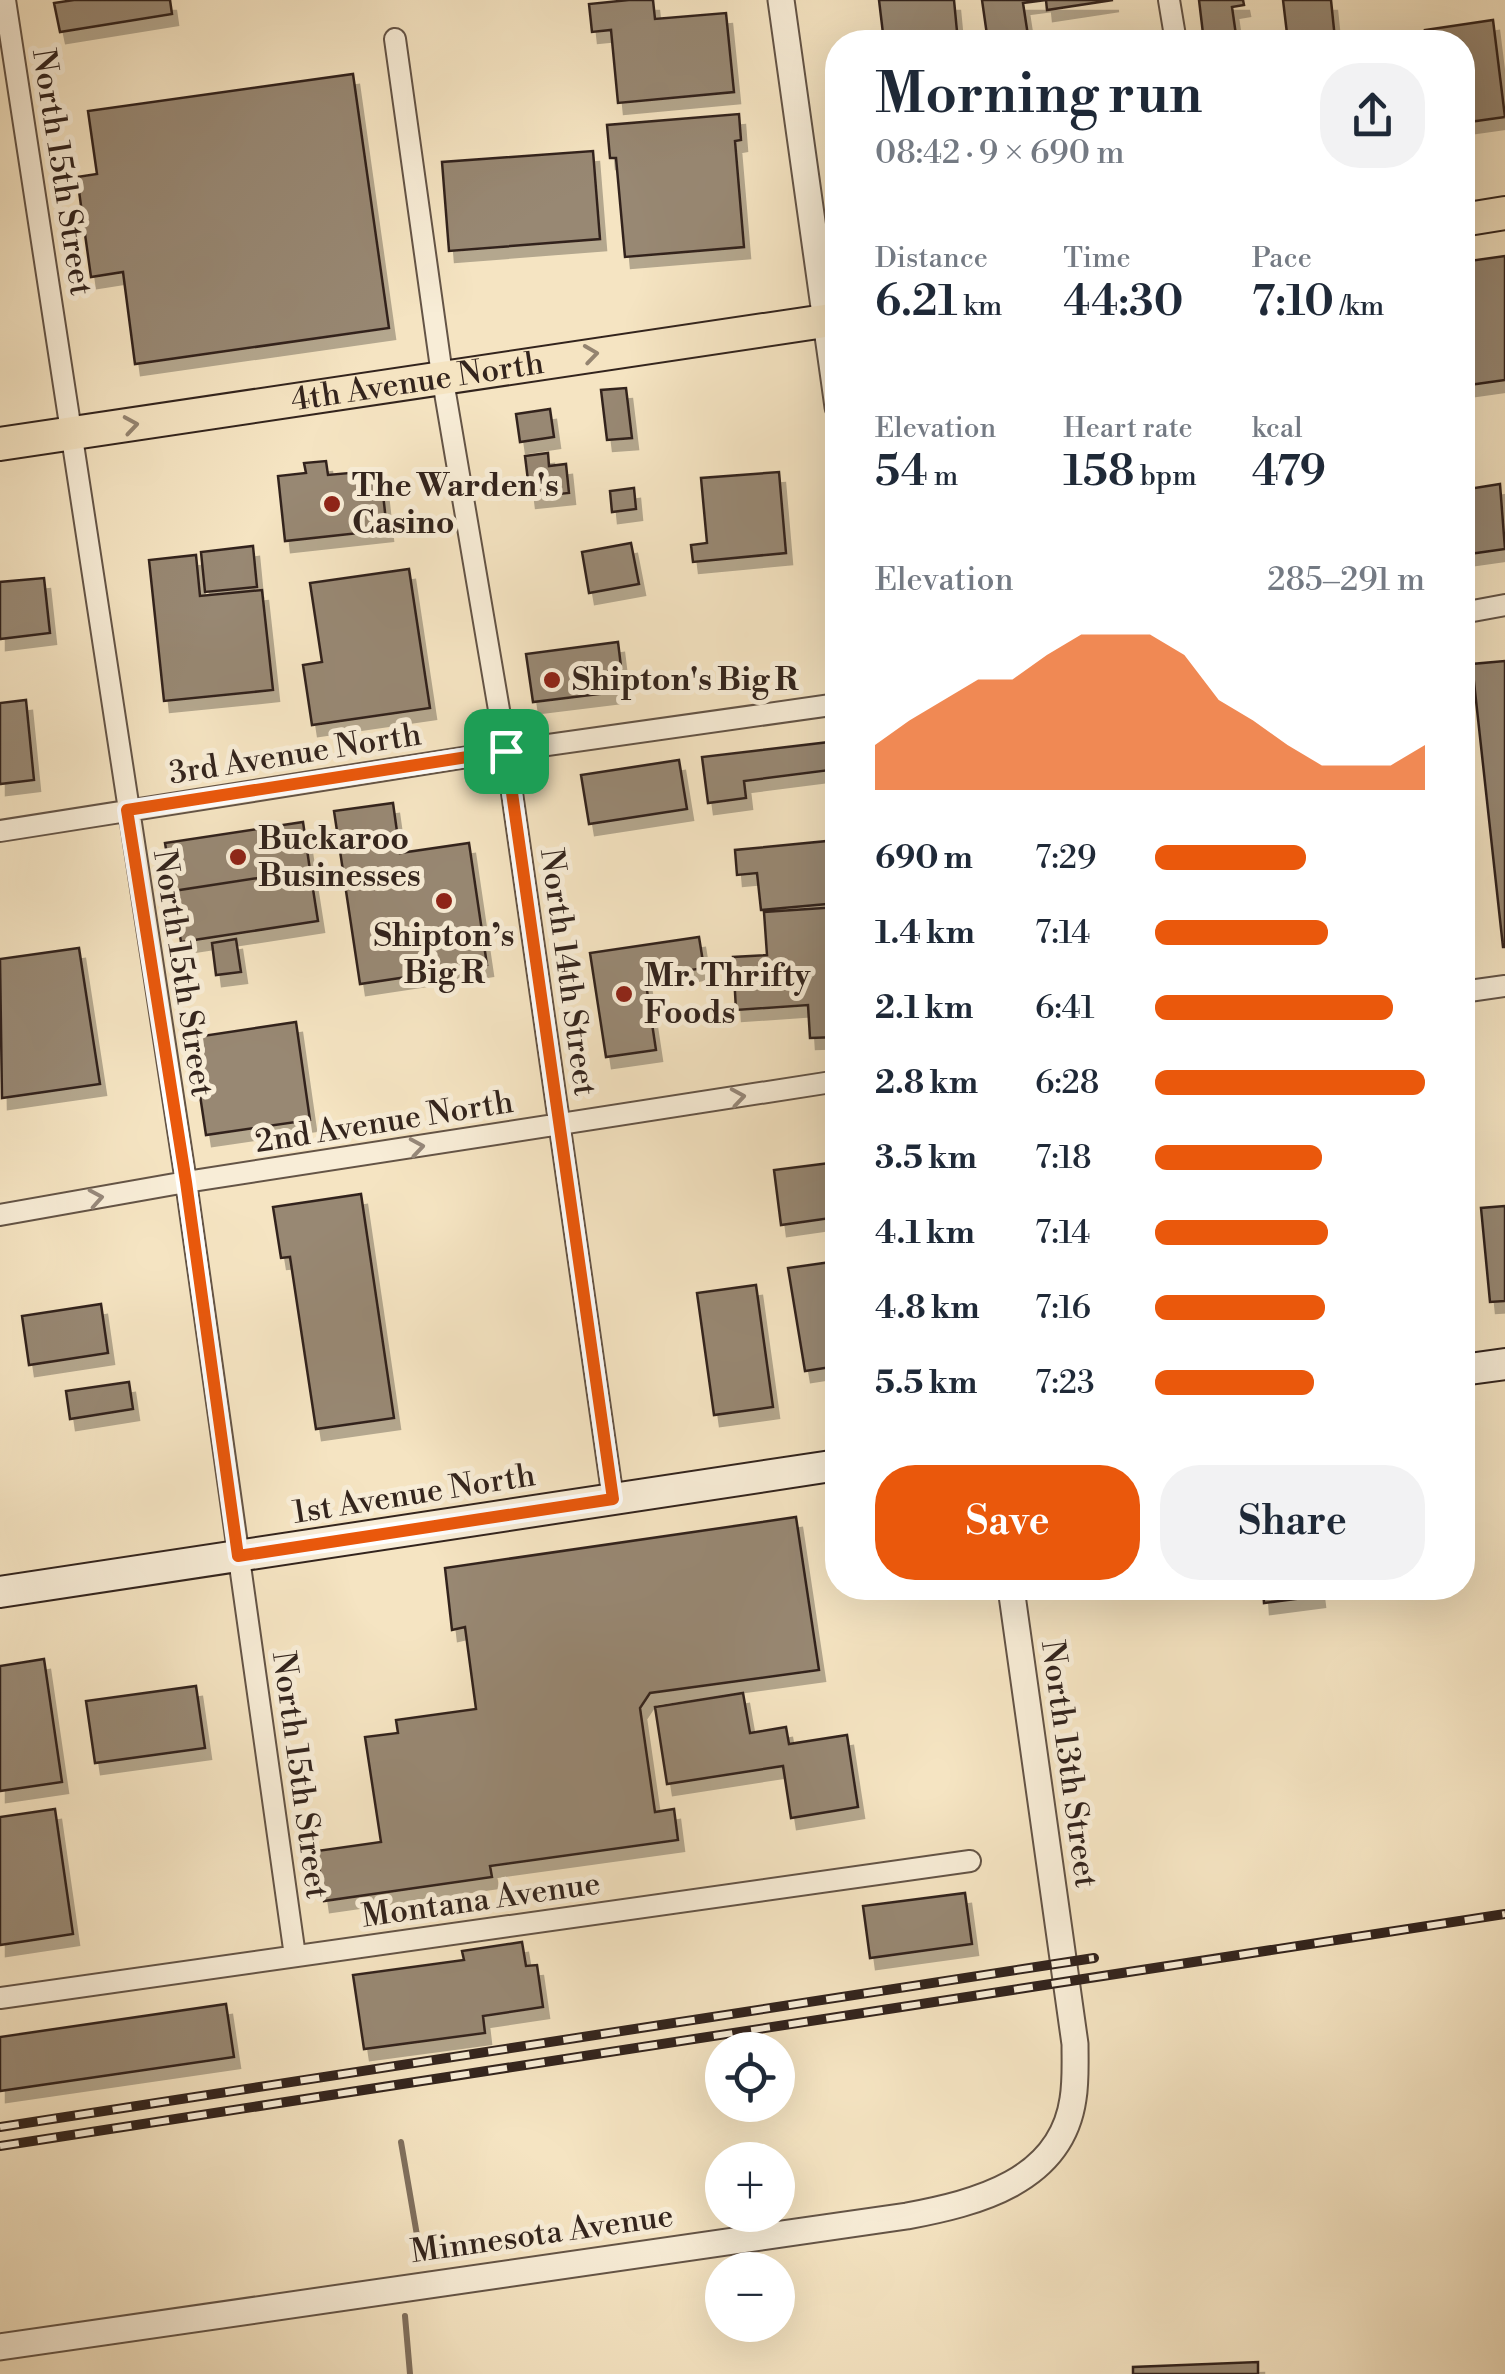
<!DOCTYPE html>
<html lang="en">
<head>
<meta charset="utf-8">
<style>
	body { margin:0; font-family:"Libre Bodoni",serif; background:#f2f2f3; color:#1f2937; height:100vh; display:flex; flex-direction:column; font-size:38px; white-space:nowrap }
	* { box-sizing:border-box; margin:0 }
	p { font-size:32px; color:#747a83 }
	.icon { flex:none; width:55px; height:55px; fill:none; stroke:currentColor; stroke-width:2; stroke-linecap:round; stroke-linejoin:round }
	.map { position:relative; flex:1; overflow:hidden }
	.details { position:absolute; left:825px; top:30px; width:650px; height:1570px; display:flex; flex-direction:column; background:#fff; border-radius:40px; box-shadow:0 10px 40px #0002 }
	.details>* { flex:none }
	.controls { position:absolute; left:705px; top:2032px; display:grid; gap:20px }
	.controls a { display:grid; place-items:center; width:90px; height:90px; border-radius:50%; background:#fff; box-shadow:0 10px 40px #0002; font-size:50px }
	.pin { position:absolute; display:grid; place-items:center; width:85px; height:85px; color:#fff; margin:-42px; border-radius:20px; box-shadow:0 5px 15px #0006 }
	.round { display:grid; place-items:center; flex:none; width:105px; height:105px; border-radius:40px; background:#f2f2f3 }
	.headline { display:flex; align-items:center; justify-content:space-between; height:170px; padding:0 50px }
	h1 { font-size:55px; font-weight:600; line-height:75px }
	.metrics { display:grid; grid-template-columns:repeat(3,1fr); gap:15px; height:170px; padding:10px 50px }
	.metrics div { display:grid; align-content:center }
	.metrics b { font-size:42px; font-weight:600 }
	.metrics small { font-size:28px; font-weight:400 }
	.metrics p { font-size:28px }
	.chart { height:280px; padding:20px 50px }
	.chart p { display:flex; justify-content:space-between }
	.chart svg { width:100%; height:180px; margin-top:10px; fill:#ea580c; opacity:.7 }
	.action { display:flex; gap:20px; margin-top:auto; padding:20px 50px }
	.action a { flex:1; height:115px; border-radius:40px; background:#ea580c; color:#fff; font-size:40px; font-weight:600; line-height:115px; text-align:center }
	.action a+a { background:#f2f2f3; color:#1f2937 }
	ul { padding:0 50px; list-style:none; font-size:32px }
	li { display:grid; grid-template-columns:160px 120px 1fr; align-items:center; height:75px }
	li i { height:25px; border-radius:12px; background:#ea580c }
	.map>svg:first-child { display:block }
</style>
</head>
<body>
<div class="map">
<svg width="1505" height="2374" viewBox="0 0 1505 2374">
	<defs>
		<filter id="shadow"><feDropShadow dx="6" dy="11" stdDeviation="0" flood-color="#0004"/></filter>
	</defs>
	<rect width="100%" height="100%" fill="#f5e4c2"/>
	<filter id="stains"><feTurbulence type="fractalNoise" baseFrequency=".002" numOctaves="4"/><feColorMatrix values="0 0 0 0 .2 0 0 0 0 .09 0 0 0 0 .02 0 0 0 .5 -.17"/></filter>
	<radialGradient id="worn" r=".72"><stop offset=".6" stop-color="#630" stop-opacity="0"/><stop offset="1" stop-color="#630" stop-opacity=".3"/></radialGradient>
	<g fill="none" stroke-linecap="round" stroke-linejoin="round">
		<!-- stream -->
		<path stroke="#80705e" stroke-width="6" d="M401 2142 419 2247
			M405 2316 410 2374"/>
	</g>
	<!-- building -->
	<path fill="#988873" stroke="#33241d" stroke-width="2.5" filter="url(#shadow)" d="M74 0H170L172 14 60 32 54 3Z
		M629 0H653L655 19 726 13 734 92 618 103 611 30 592 32 589 4Z
		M879 0H954L958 42H884Z
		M982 0H1046L1023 3 1029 42H988Z
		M1046 0H1113L1047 10Z
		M1199 0H1243L1244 5 1232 7 1237 42H1204Z
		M1283 0H1331L1335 39 1288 42Z
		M1493 20 1505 117 1462 123V42H1427L1425 30Z
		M353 74 389 328 135 364 123 272 91 277 77 177 97 174 88 111Z
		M739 114 741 140 735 141 744 247 625 257 616 158H610L607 125Z
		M593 151 600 239 449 251 442 162Z
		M1505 256V380L1462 386V262Z
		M626 388 632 438 607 440 601 390Z
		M550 409 554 437 520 442 516 414Z
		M548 453 549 466 566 464 569 493 530 497 525 456Z
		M326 461 328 475 360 472V478L381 476 387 530 285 541 278 476 306 473 304 463Z
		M779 472 786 553 693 562 691 545 707 543 701 478Z
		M1500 484 1505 549 1462 555V490Z
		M634 488 636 509 612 512 610 491Z
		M631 543 639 584 589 593 582 552Z
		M253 546 257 587 205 592 201 552Z
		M196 555 200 596 262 590 273 690 164 701 149 560Z
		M409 569 430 708 312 725 303 665 322 662 310 583Z
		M44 578 50 633 0 639V582Z
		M618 642 624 691 533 702 526 654Z
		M1505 661V947H1503L1472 664Z
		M26 700 34 780 0 784V703Z
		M838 741V769L744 781 746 798 708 803 702 757Z
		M679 760 687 809 589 824 581 775Z
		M393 803 400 853 469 843 487 965 360 984 334 811Z
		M303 822 310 870 173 891 165 843Z
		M838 840V903L761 910 757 873 737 875 735 850Z
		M310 870 318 921 181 942 173 891Z
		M838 907V1037L810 1038 808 1005 736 1010 733 957 767 955 764 912Z
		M699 937 704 968 645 977 656 1050 606 1057 590 953Z
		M236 939 241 972 216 975 212 943Z
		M79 948 100 1084 2 1098 0 959Z
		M296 1022 310 1120 206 1135 195 1062H200L196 1037Z
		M838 1162V1217L781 1225 774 1170Z
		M361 1194 394 1418 316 1429 290 1257 281 1258 273 1207Z
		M1505 1206V1301L1490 1302 1481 1208Z
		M838 1261V1366L805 1371 788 1268Z
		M756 1285 773 1407 714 1415 697 1293Z
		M101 1304 108 1353 29 1365 22 1316Z
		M129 1382 133 1409 70 1419 66 1391Z
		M796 1517 819 1670 650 1693 640 1708 655 1812 674 1809 678 1840 490 1866 492 1877 324 1901 317 1851 381 1842 365 1737 398 1733 396 1720 476 1709 465 1627 452 1630 445 1568Z
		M1263 1588H1318L1319 1596 1264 1603Z
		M44 1659 62 1782 0 1791V1666Z
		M196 1686 205 1748 95 1763 86 1701Z
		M743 1693 750 1733 786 1727 789 1744 847 1735 858 1807 791 1818 783 1766 667 1784 655 1707Z
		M55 1809 73 1934 0 1945V1817Z
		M965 1893 972 1944 870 1958 863 1906Z
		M522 1942 526 1966 537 1965 543 2007 483 2016 485 2033 364 2049 353 1975 464 1960 462 1951Z
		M226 2004 234 2057 0 2091V2037Z
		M1258 2362V2374H1133V2367Z"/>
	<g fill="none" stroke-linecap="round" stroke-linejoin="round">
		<defs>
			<path id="minor" d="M5 0 186 1182 295 1956
				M1169 0 1176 42
				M395 39 442 375 506 751 613 1499
				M1462 613 1505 605
				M0 831 506 751 838 704
				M1462 992 1505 986
				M0 1215 186 1182 838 1081
				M0 1998 970 1861"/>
			<path id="tertiary" d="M781 0 838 407
				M0 2347 907 2216C976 2203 1061 2182 1073 2099 1076 2081 1075 2062 1075 2044L1011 1588"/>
			<path id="secondary" d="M1462 1370 1505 1364
				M0 1592 838 1465"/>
			<g id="primary">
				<path d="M1462 220 1505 213"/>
				<path id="s1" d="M0 444 838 319"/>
			</g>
		</defs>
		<!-- minor casing -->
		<use href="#minor" stroke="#645446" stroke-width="24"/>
		<!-- tertiary casing -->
		<use href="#tertiary" stroke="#645446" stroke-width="29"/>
		<!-- secondary casing -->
		<use href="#secondary" stroke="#33241d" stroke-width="34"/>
		<!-- primary casing -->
		<use href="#primary" stroke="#33241d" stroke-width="36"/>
		<!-- minor -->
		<use href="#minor" stroke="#f8edd7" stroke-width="20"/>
		<!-- tertiary -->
		<use href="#tertiary" stroke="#f8edd7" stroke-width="25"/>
		<!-- secondary -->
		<use href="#secondary" stroke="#f8edd7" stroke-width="30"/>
		<!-- primary -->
		<use href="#primary" stroke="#f5e4c2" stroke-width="32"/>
		<defs>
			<path id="rail" d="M0 2127 1094 1958
				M0 2146 1505 1914"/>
		</defs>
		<!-- rail casing -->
		<use href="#rail" stroke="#33241d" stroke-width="10"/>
		<!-- rail -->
		<use href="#rail" stroke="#f8edd7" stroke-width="6" stroke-dasharray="19" stroke-linecap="butt"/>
	</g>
	<!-- one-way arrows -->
	<defs><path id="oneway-chevron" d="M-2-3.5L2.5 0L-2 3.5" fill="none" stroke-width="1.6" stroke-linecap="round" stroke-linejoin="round" transform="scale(2.5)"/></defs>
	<g stroke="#948470">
		<use href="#oneway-chevron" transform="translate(591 354) rotate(-8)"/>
		<use href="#oneway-chevron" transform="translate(131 425) rotate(-9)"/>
	</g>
	<g stroke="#96887a">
		<use href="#oneway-chevron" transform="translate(738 1097) rotate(-9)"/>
		<use href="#oneway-chevron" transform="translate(417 1147) rotate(-9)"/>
		<use href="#oneway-chevron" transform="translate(96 1198) rotate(-10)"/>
	</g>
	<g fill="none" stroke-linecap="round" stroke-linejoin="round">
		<defs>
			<path id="route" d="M506 751 613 1499 238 1556 186 1182 127 810Z"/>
		</defs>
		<!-- route casing -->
		<use href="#route" stroke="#fff" stroke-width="20"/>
		<!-- route -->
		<use href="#route" stroke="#ea580c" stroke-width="12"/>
	</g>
	<!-- markers -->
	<g fill="#8f2418" stroke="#f8edd7" stroke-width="4">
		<circle cx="332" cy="504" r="10"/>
		<circle cx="552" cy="680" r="10"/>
		<circle cx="238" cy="857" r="10"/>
		<circle cx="444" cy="901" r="10"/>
		<circle cx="624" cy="994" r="10"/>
	</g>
	<g text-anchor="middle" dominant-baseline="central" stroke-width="10" stroke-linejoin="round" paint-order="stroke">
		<!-- street labels -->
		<g font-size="32" fill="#33241d" stroke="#f8edd7">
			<text transform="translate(62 172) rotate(81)">North 15th Street</text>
			<text stroke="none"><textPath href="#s1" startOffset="422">4th Avenue North</textPath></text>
			<text transform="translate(295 754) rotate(-9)">3rd Avenue North</text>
			<text transform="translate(568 972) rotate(82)">North 14th Street</text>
			<text transform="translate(183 973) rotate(81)">North 15th Street</text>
			<text transform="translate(384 1122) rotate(-9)">2nd Avenue North</text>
			<text transform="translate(414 1494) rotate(-9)">1st Avenue North</text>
			<text transform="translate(1069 1764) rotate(82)">North 13th Street</text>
			<text transform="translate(300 1775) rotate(82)">North 15th Street</text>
			<text transform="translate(481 1900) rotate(-8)">Montana Avenue</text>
			<text transform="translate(542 2234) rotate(-8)">Minnesota Avenue</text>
		</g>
		<!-- poi labels -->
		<g font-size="32" font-weight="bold" fill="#33241d" stroke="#f8edd7" text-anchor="start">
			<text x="352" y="486">The Warden's<tspan x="352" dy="37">Casino</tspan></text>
			<text x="572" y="680">Shipton's Big R</text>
			<text x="258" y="839">Buckaroo<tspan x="258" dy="37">Businesses</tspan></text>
			<text x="444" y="936" text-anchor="middle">Shipton’s<tspan x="444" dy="37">Big R</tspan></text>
			<text x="644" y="976">Mr. Thrifty<tspan x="644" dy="37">Foods</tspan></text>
		</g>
	</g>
	<rect width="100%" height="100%" filter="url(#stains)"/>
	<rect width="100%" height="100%" fill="url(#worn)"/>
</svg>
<div class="controls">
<a><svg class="icon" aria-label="locate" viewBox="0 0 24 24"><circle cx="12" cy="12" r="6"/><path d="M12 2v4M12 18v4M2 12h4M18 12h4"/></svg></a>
<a>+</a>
<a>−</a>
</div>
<div class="pin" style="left:506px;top:751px;background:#1e9e55"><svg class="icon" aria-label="arrive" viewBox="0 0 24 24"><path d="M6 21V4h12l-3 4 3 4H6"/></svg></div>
<section class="details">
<div class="headline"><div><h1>Morning run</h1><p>08:42 · 9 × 690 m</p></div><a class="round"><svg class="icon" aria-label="share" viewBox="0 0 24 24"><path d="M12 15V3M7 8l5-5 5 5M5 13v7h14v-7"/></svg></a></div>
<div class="metrics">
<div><p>Distance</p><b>6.21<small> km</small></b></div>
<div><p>Time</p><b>44:30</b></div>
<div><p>Pace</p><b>7:10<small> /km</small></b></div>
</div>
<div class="metrics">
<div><p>Elevation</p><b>54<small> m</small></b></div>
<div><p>Heart rate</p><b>158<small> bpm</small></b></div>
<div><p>kcal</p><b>479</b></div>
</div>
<div class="chart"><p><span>Elevation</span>285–291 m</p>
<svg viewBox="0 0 160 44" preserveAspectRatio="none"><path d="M0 44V33L10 27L20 22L30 17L40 17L50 11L60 6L70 6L80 6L90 11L100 22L110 27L120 33L130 38L140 38L150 38L160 33V44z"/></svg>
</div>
<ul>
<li><b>690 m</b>7:29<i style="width:56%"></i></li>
<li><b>1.4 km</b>7:14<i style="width:64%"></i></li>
<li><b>2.1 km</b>6:41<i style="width:88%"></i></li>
<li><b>2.8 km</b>6:28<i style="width:100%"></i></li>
<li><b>3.5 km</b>7:18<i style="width:62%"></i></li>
<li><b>4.1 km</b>7:14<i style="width:64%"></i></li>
<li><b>4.8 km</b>7:16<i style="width:63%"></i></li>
<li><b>5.5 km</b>7:23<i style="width:59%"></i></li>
</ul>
<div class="action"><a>Save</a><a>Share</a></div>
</section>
</div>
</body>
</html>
